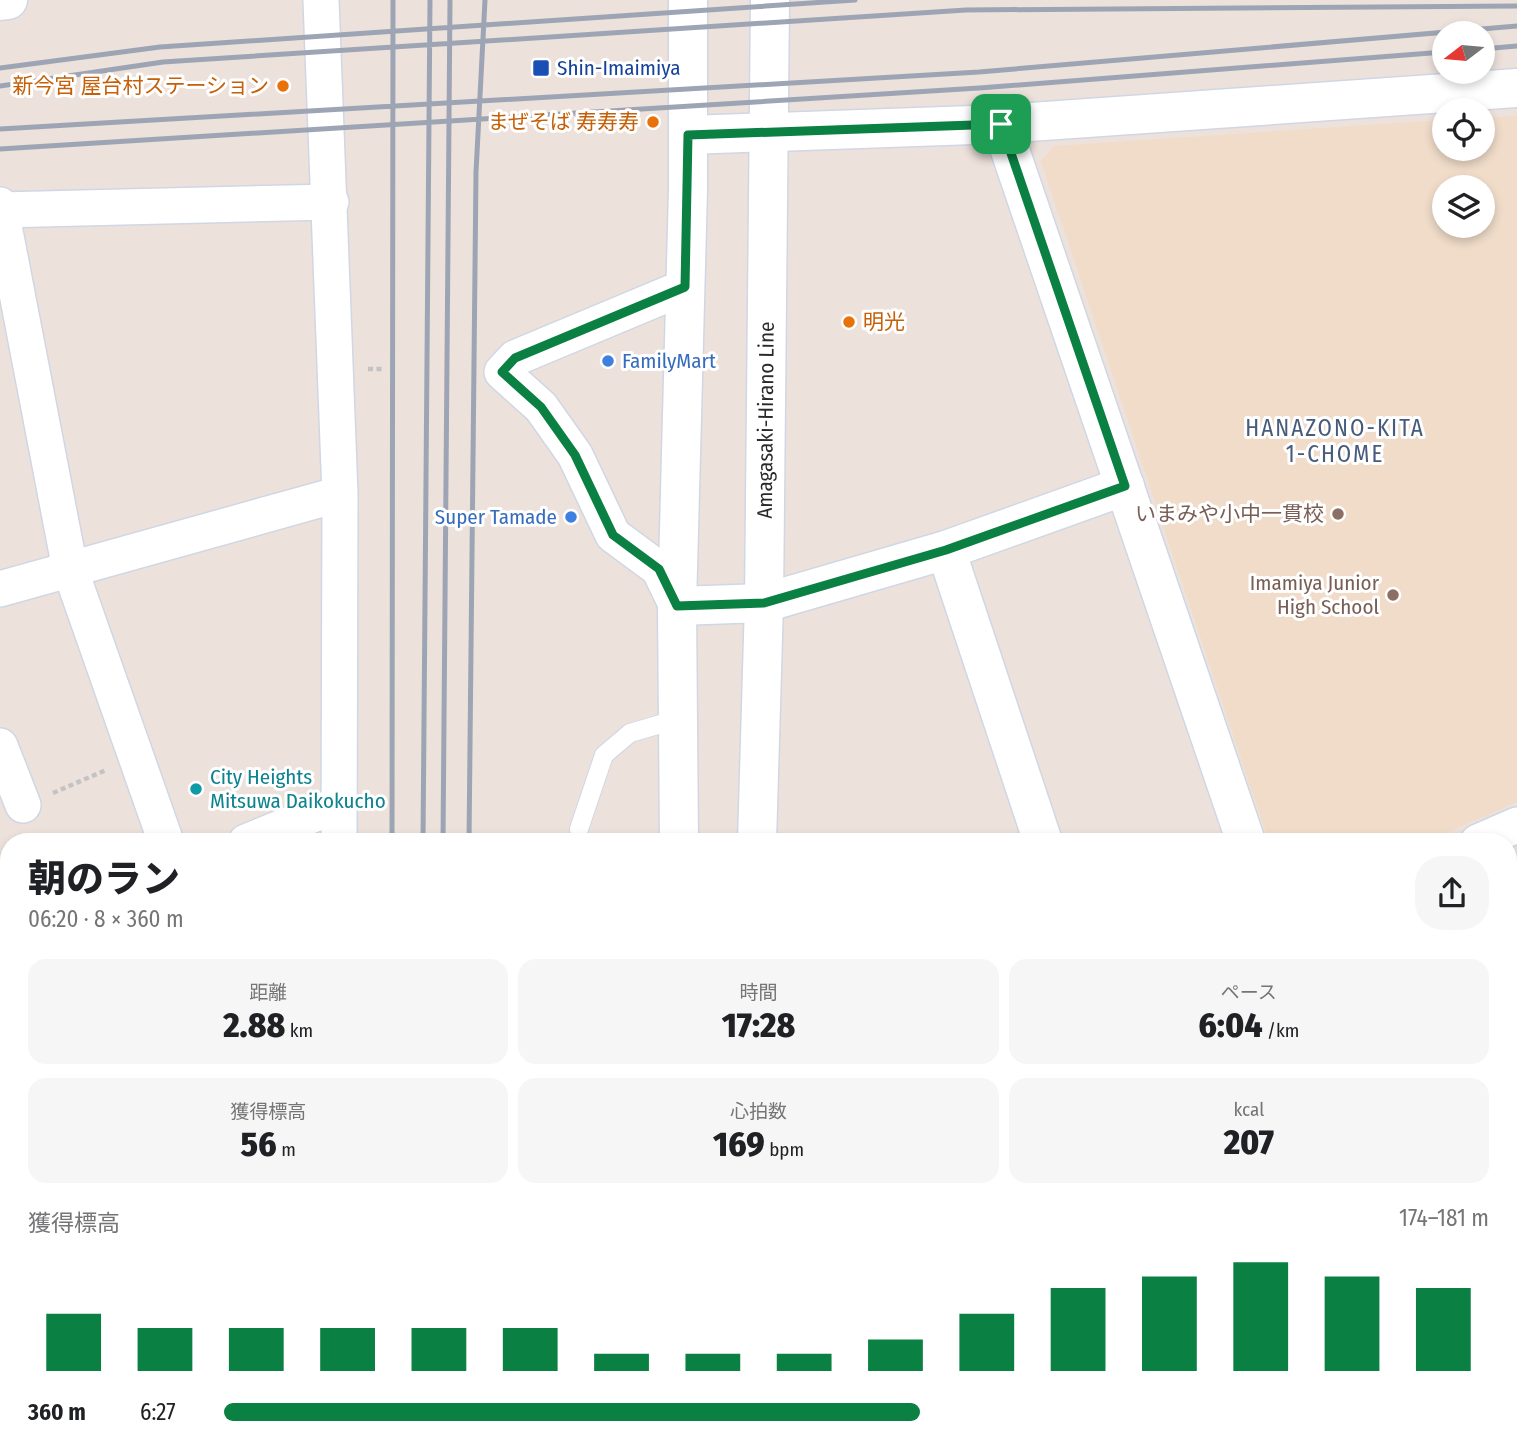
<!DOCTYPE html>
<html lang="ja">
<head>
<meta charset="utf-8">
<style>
	body { margin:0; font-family:"Fira Sans Condensed","Noto Sans JP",sans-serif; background:#f6f6f6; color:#202124; height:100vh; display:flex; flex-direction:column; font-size:26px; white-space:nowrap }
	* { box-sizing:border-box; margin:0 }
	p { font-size:23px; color:#757577 }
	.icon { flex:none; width:38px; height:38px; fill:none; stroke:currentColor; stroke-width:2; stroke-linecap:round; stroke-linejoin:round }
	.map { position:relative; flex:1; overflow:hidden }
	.details { position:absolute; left:0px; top:833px; width:1517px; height:621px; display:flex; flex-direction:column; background:#fff; border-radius:28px 28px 0 0; box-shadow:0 4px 10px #0003 }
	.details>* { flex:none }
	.needle { width:46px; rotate:254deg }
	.tools { position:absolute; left:1432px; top:21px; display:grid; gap:14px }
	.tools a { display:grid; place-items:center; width:63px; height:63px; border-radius:50%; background:#fff; box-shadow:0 4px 10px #0003; font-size:35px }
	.pin { position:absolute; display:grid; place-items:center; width:60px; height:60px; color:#fff; margin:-30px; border-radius:14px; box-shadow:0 4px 10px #0006 }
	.round { display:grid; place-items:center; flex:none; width:74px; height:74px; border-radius:28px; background:#f6f6f6 }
	.headline { display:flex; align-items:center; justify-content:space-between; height:119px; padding:0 28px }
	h1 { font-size:38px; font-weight:800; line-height:52px }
	.figures { display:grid; grid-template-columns:repeat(3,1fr); gap:10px; height:119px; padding:7px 28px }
	.figures div { display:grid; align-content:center; border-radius:18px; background:#f6f6f6; text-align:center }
	.figures b { font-size:35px; font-weight:800 }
	.figures small { font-size:19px; font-weight:400 }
	.figures p { font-size:19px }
	.chart { height:196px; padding:14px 28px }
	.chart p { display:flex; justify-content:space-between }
	.chart svg { width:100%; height:126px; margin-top:7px; stroke:#0b8043; stroke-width:6 }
	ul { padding:0 28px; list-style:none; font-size:23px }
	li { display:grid; grid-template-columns:112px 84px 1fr; align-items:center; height:52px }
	li i { height:18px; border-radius:9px; background:#0b8043 }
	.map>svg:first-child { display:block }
</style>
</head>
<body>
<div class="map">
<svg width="1517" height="1454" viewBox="0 0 1517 1454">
	<rect width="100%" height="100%" fill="#ede1db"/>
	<!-- education -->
	<path fill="#f0dcc9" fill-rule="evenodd" d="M1517 116V802L1425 842H1269L1041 161 1054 146 1444 120V149H1482V118ZM1444 187H1482V226H1444Z
		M1517 1187V1454H1385L1383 1446H1508V1188Z
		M0 1263 9 1287V1307L0 1322Z
		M812 1446H1306L1308 1454H811Z"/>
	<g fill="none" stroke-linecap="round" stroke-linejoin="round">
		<defs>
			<path id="lane" d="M579 829 604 755 630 733 678 719"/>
			<path id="street" d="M321 0 340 494 339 842
				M0 205 70 569 166 842
				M0 210 331 202
				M0 589 340 494
				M677 606 659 569 613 535 575 455 541 407 502 372 515 358 685 287
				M0 746 23 805
				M246 842 339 804
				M1478 842 1517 825
				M0 941 9 938
				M0 1203 9 1227"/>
			<g id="secondary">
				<path d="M0 1 8 0"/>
				<path d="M1001 124 1246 842"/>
				<path d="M688 135 1001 124 1517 88"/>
				<path d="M946 550 1043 842"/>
				<path d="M677 606 764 603 946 550 1125 486"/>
				<path d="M679 842 677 606 688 189V0"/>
				<path id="s1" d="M757 842 764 603 770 0"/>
				<path d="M193 1446 196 1454"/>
				<path d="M1347 1446 1349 1454"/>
			</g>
			<path id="highway" d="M1508 1092 1517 1091
				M1508 1149 1517 1148
				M0 1385 9 1382
				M51 1454 86 1446
				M676 1454V1446
				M741 1454 742 1446"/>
		</defs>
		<!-- lane casing -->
		<use href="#lane" stroke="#d0d7e4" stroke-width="20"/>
		<!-- street casing -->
		<use href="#street" stroke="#d0d7e4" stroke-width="38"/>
		<!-- secondary casing -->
		<use href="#secondary" stroke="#d0d7e4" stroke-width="41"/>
		<!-- highway casing -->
		<use href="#highway" stroke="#c3c3c3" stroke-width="41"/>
		<!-- path -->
		<path stroke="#c3c3c3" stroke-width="4.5" stroke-dasharray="5 3.5" stroke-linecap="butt" d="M368 369H382
			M53 793 106 770"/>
		<!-- lane -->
		<use href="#lane" stroke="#fff" stroke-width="18"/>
		<!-- street -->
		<use href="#street" stroke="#fff" stroke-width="35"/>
		<!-- secondary -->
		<use href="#secondary" stroke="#fff" stroke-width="38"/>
		<!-- highway -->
		<use href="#highway" stroke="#ff7d53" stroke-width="38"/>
		<!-- rail -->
		<path stroke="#9da5b5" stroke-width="5" d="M1482 49 1517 46
			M0 68 160 47 855 0
			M0 86 163 62 966 10 1517 6
			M0 129 979 72 1517 26
			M0 149 979 88 1444 52
			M392 842 393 0
			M423 842 430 0
			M443 842 450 0
			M469 842 476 172 485 0
			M390 1454V1446
			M414 1454V1446
			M434 1454V1446
			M463 1454V1446"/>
	</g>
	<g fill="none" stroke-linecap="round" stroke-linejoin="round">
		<defs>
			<path id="route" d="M1001 124 1125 486 946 550 764 603 677 606 659 569 613 535 575 455 541 407 502 372 515 358 685 287 688 135Z"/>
		</defs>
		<!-- route casing -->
		<use href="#route" stroke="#fff" stroke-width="14"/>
		<!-- route -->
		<use href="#route" stroke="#0b8043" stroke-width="9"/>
	</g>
	<!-- markers -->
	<rect fill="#1a4fb4" stroke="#fff" stroke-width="2.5" x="532" y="59" width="18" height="18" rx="3.5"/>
	<g fill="#e8710a" stroke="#fff" stroke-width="2.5">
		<circle cx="283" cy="86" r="7"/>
		<circle cx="653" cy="122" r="7"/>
		<circle cx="849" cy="322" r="7"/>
	</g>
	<g fill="#3f7fe0" stroke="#fff" stroke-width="2.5">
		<circle cx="608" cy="361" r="7"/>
		<circle cx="571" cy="517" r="7"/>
	</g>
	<g fill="#8d6e63" stroke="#fff" stroke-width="2.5">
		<circle cx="1338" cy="514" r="7"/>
		<circle cx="1393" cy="595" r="7"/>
	</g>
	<circle fill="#0f9aa8" stroke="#fff" stroke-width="2.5" cx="196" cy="789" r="7"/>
	<g text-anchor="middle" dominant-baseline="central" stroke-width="6" stroke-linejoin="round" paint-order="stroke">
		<!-- transit labels -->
		<g font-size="21" fill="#164399" stroke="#fff" text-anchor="start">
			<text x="557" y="68">Shin-Imaimiya</text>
		</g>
		<!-- food labels -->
		<g font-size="21" fill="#c56008" stroke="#fff" text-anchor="end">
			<text x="269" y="86">新今宮 屋台村ステーション</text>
			<text x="639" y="122">まぜそば 寿寿寿</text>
			<text x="863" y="322" text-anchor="start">明光</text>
		</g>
		<!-- shop labels -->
		<g font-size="21" fill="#366cbe" stroke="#fff" text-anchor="start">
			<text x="622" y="361">FamilyMart</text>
			<text x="557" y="517" text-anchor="end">Super Tamade</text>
		</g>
		<!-- street labels -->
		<g font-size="21" fill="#2a2a2a" stroke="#fff">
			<text stroke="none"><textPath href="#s1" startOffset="422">Amagasaki-Hirano Line</textPath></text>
		</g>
		<!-- education labels -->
		<g font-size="21" fill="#785e54" stroke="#fff" text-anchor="end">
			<text x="1324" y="514">いまみや小中一貫校</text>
			<text x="1379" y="583">Imamiya Junior<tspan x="1379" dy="24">High School</tspan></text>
		</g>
		<!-- culture labels -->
		<g font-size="21" fill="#0d838f" stroke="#fff" text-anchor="start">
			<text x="210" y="777">City Heights<tspan x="210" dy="24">Mitsuwa Daikokucho</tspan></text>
		</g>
		<!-- neighbourhood labels -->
		<g font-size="23" letter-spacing="2" fill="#475b7d" stroke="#fff">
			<text x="1335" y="428">HANAZONO-KITA<tspan x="1335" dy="26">1-CHOME</tspan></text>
		</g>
	</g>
</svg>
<div class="tools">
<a><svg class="needle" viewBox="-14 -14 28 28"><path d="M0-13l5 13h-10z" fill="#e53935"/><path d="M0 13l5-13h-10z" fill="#757577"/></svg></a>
<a><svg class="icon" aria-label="locate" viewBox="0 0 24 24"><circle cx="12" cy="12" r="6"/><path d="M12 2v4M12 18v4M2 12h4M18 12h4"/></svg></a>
<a><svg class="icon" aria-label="layers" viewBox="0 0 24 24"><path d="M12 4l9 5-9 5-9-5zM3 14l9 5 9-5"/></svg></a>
</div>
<div class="pin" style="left:1001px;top:124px;background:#1e9e55"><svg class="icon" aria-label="arrive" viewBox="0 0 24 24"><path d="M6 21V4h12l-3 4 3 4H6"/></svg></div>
<section class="details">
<div class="headline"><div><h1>朝のラン</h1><p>06:20 · 8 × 360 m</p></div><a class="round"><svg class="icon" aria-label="share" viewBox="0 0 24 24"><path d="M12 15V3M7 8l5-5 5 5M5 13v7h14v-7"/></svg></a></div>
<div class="figures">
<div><p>距離</p><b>2.88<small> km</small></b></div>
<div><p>時間</p><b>17:28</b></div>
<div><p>ペース</p><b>6:04<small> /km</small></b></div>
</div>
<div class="figures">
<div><p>獲得標高</p><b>56<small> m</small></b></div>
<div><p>心拍数</p><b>169<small> bpm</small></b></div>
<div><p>kcal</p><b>207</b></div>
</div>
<div class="chart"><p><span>獲得標高</span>174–181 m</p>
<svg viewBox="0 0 160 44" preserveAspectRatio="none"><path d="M5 44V24M15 44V29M25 44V29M35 44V29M45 44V29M55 44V29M65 44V38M75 44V38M85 44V38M95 44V33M105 44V24M115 44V15M125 44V11M135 44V6M145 44V11M155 44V15"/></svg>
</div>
<ul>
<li><b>360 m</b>6:27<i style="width:55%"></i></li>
</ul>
</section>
</div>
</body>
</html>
